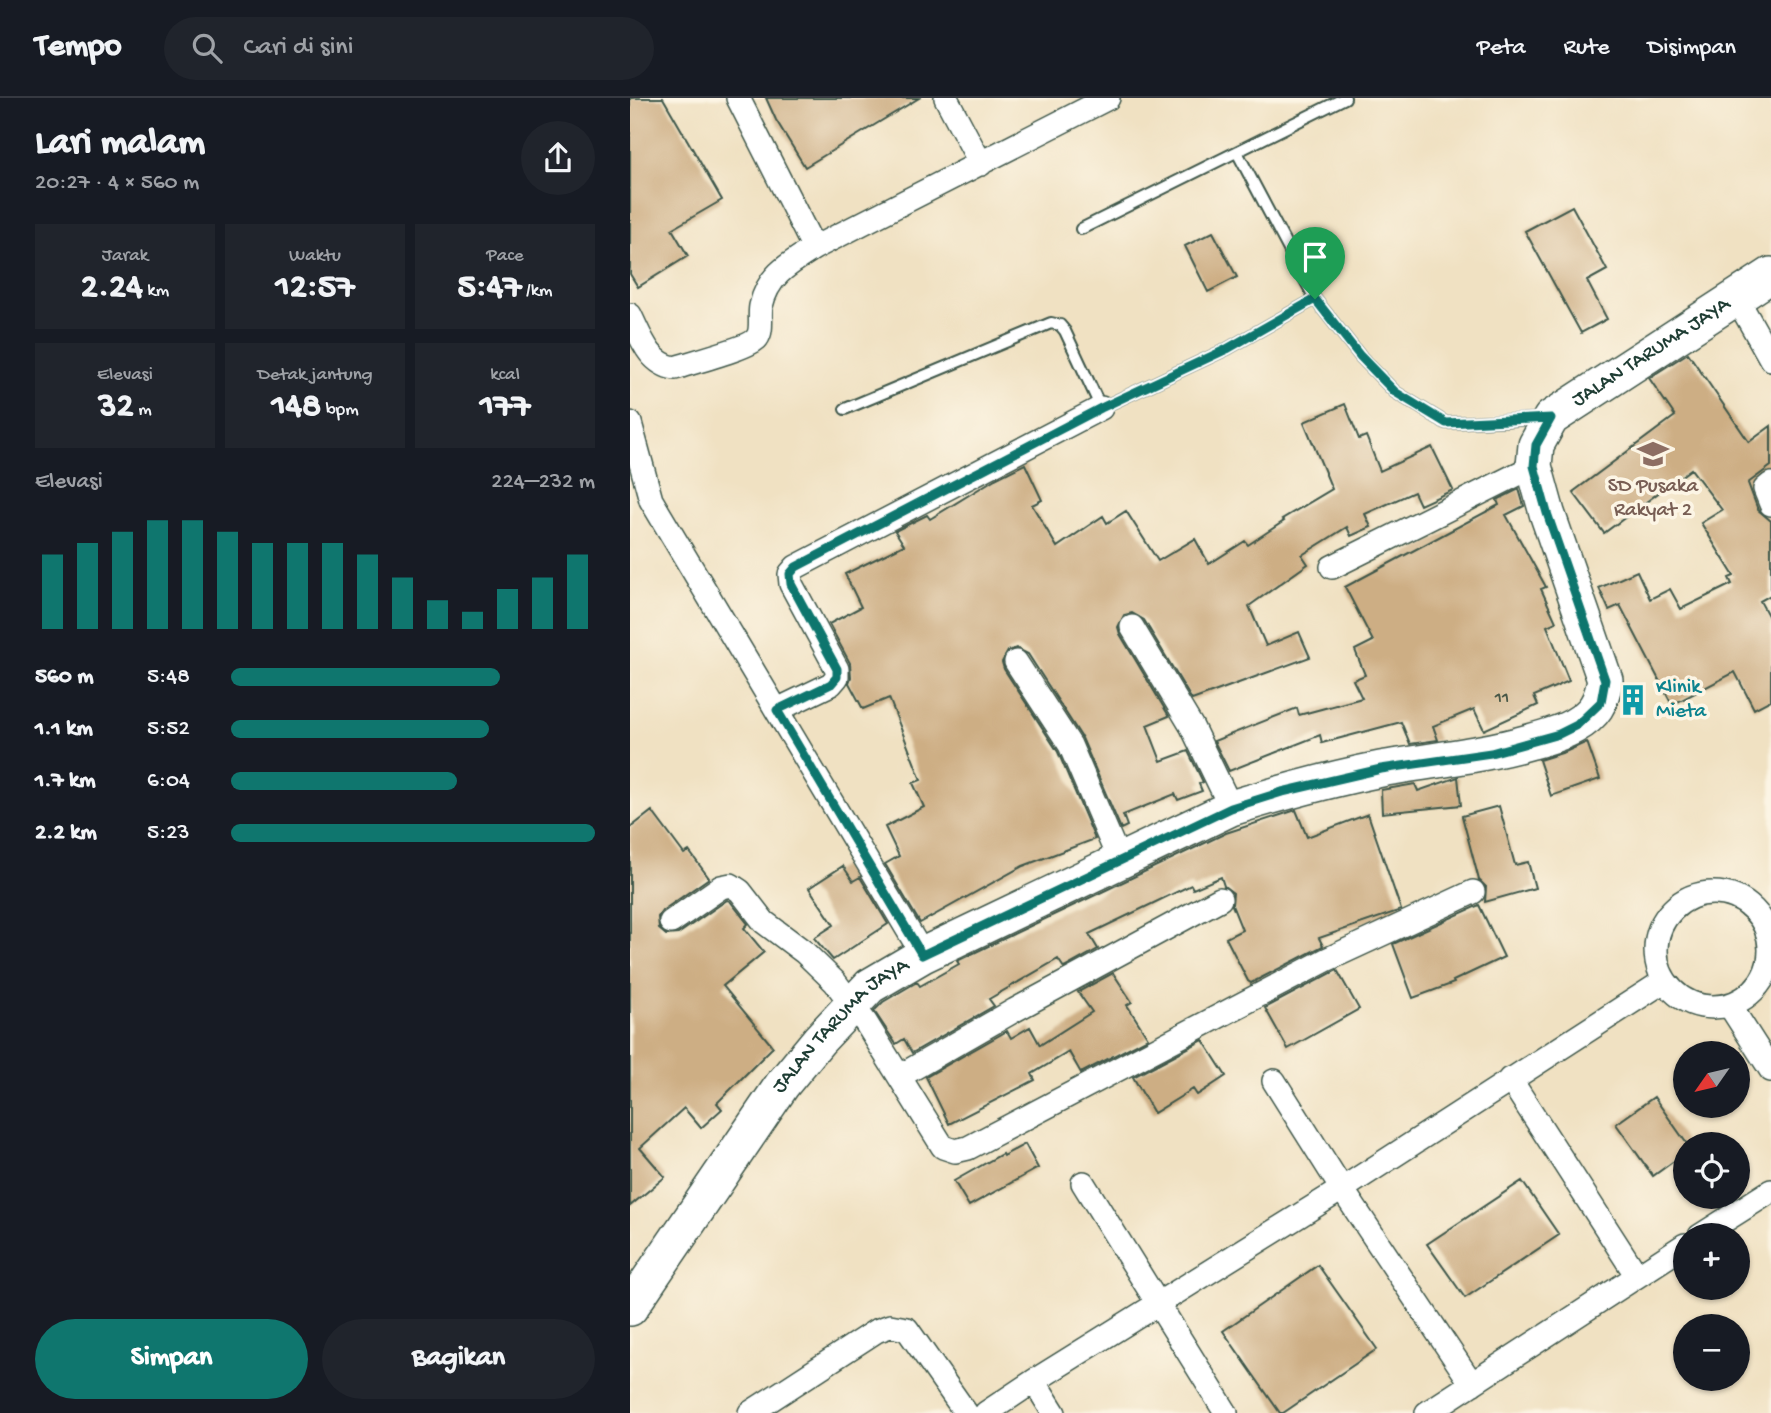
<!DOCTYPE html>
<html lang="id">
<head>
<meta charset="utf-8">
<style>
	body { margin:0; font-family:"Gochi Hand",sans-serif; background:#20242c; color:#f1f3f6; height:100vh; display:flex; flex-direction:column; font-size:26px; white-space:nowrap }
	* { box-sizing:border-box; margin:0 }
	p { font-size:23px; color:#9ea1a6 }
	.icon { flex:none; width:38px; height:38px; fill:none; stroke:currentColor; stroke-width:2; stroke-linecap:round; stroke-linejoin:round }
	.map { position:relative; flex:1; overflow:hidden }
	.sheet { display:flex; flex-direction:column; background:#171b24; width:630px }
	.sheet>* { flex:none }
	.needle { width:46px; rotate:236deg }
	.tools { position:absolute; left:1043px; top:943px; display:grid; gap:14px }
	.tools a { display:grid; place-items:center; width:77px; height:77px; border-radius:50%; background:#171b24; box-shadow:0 2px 5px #0004; font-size:35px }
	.pin { position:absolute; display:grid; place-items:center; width:60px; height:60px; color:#fff; margin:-72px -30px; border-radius:50% 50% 50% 0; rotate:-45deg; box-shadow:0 0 7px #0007 }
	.pin .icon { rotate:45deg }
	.round { display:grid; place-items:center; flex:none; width:74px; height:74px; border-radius:37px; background:#20242c }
	.overview { display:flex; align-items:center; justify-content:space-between; height:119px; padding:0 35px }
	h1 { font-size:38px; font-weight:700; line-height:52px }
	.metrics { display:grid; grid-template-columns:repeat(3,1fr); gap:10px; height:119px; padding:7px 35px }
	.metrics div { display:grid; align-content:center; border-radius:0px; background:#20242c; text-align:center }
	.metrics b { font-size:35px; font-weight:700 }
	.metrics small { font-size:19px; font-weight:400 }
	.metrics p { font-size:19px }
	.chart { height:196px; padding:14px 35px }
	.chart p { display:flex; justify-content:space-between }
	.chart svg { width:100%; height:126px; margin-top:7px; stroke:#0f766e; stroke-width:6 }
	.button { display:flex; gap:14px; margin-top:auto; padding:14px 35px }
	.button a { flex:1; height:80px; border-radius:42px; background:#0f766e; color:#fff; font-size:28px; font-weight:700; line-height:80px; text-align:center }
	.button a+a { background:#20242c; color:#f1f3f6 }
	ul { padding:0 35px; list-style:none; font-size:23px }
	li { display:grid; grid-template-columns:112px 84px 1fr; align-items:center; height:52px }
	li i { height:18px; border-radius:9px; background:#0f766e }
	header { display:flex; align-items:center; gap:42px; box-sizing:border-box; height:98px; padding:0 35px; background:#171b24; border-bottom:2px solid #363941 }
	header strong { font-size:33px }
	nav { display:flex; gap:38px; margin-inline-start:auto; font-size:24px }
	.search { width:490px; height:63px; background:#20242c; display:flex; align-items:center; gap:18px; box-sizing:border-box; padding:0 24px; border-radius:38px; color:#9ea1a6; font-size:26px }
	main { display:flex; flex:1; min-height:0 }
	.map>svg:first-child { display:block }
</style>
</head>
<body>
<header>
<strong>Tempo</strong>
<div class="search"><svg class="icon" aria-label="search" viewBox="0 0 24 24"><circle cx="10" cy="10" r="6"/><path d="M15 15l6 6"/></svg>Cari di sini</div>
<nav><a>Peta</a><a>Rute</a><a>Disimpan</a></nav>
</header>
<main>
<section class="sheet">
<div class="overview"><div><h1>Lari malam</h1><p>20:27 · 4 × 560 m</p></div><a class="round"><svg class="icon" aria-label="share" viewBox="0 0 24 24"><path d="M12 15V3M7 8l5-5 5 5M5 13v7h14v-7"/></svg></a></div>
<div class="metrics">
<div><p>Jarak</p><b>2.24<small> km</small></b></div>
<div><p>Waktu</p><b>12:57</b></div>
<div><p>Pace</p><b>5:47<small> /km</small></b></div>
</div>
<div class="metrics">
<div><p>Elevasi</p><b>32<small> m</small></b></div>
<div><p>Detak jantung</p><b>148<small> bpm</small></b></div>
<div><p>kcal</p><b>177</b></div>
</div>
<div class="chart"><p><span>Elevasi</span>224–232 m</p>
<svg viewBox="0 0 160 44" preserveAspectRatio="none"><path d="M5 44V18M15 44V14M25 44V10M35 44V6M45 44V6M55 44V10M65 44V14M75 44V14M85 44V14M95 44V18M105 44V26M115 44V34M125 44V38M135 44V30M145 44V26M155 44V18"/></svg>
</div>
<ul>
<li><b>560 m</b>5:48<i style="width:74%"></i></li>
<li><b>1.1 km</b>5:52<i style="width:71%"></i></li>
<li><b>1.7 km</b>6:04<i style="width:62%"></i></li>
<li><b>2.2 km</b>5:23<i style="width:100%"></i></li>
</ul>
<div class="button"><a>Simpan</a><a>Bagikan</a></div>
</section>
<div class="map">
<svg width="1141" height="1315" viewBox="0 0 1141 1315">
	<rect width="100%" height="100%" fill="#fcf5e5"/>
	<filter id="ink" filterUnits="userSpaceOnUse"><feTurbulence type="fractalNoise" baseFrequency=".0143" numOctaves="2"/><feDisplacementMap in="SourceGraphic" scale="14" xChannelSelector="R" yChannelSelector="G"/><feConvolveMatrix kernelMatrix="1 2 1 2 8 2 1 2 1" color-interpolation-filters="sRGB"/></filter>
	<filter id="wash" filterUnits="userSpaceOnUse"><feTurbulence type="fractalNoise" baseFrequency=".00686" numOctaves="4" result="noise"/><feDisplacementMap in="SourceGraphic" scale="28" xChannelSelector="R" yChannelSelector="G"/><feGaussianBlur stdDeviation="1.57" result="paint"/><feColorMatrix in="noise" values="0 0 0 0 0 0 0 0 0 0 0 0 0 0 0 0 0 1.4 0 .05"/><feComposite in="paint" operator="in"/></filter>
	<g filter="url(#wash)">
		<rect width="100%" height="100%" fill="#f0e1c2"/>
		<g id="blocks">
			<!-- building -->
			<path fill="#cdae84" d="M0 0H33L92 102 42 131 58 158 8 189 0 176Z
				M136 0H289L175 69 146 22Z
				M942 108 977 172 957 183 977 221 951 235 895 133Z
				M583 134 607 179 578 194 555 148Z
				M1058 255 1119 344 1141 328V368L1118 385 1128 412 1141 423V497L1130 503 1141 523V602L1124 611 1105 574 1042 607 990 507 979 512 969 490 1007 473 1020 501 1040 491 1051 511 1102 486 1099 480 1104 478 1071 425 1092 412 1061 371 974 435 943 394 1045 318 1019 280Z
				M715 306 729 341 736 338 750 373 802 349 823 392 790 407 784 394 735 416 741 429 721 438 717 429 672 457 678 466 619 508 636 548 669 534 680 559 562 602 514 522 502 515 494 517 488 529 490 536 539 618 517 627 531 663 558 653 573 684 569 686 572 693 548 702 545 696 493 717 497 728 491 731 452 640 398 556 386 550 378 553 372 564 374 571 428 654 465 741 393 768 290 825 255 766 269 758 255 729 294 709 283 685 291 682 259 600 233 611 219 585 221 579 220 565 199 526 231 509 215 476 274 447 265 433 297 417 300 421 365 381 395 366 412 402 402 407 427 449 473 418 477 425 496 413 528 463 565 441 579 466 615 443 618 447 654 423 652 421 702 391 674 324Z
				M889 391 894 408 876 417 916 489 911 491 926 524 917 528 939 583 904 598 908 607 854 632 844 611 803 628 808 642 780 646 771 624 692 645 690 637 599 673 584 643 667 610 669 617 732 600 723 582 735 577 725 552 743 543 715 489 869 407 867 402Z
				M957 644 970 681 921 698 909 662 935 654Z
				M828 679 831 707 752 715 751 692 785 686 788 693Z
				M869 708 885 767 898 764 905 790 855 804 856 789 849 782 832 718Z
				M666 712 677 739 738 716 771 812 689 840 693 848 621 885 618 883 596 840 612 832 602 807 603 795 594 788 591 779 563 791 561 787 459 836 468 851 434 870 428 861 359 901 364 908 282 955 274 941 266 946 244 913 253 904 287 884 290 888 329 866 327 863 596 735Z
				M22 713 54 756 59 753 79 780 32 813 28 819 29 831 36 837 48 836 97 802 100 803 118 826 114 830 134 854 93 888 143 949 87 1005 92 1011 71 1030 54 1010 10 1050 35 1079 0 1108V730Z
				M213 768 223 783 230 779 258 826 203 862 184 840 204 827 179 790Z
				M849 807 874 859 823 883 824 885 783 900 763 846Z
				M707 872 729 911 658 951 635 910Z
				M483 875 502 904 497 907 518 940 451 975 439 954 402 976 405 982 319 1026 296 979 377 933 381 940 400 929 410 947 462 914 448 894Z
				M573 942 596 978 567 997 563 991 524 1015 503 979Z
				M1024 999 1057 1046 1055 1055 1023 1078 986 1026Z
				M395 1046 408 1070 339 1108 324 1083 372 1056 373 1058Z
				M892 1083 929 1137 835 1200 797 1146Z
				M688 1167 747 1251 653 1315H650L593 1233Z"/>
		</g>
	</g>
	<g filter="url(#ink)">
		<use href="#blocks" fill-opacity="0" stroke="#3e5649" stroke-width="2"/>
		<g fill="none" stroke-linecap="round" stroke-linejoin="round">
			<defs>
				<path id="service" d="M607 54 685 201 730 258 765 294 816 325 911 321
					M451 131 715 0
					M215 311 421 225 430 227 435 233 471 310 597 251 685 201"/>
				<path id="minor" d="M108 0 184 150
					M316 0 351 66
					M1106 199 1141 261
					M0 217C11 239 19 266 45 270 60 265 121 249 127 240 133 232 129 218 131 208 138 177 159 166 184 150L478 0
					M0 325 21 402 293 857
					M1141 386 1135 391 1141 406
					M702 469 904 368
					M502 529 562 629 601 710
					M386 564 440 647 490 764
					M147 612 201 586 207 579V571L161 486 160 476 166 469 471 310
					M1026 852a57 57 0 1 1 114 0a57 57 0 1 1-114 0Z
					M41 824 91 789 101 787 110 793 134 824 174 854 205 884 236 925 313 1049 325 1053 338 1050 696 862 843 794
					M1100 908 1141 972
					M270 978 385 912 590 801
					M880 981 1007 1178
					M644 983 712 1091 842 1286
					M453 1085 596 1315
					M1070 1138 1141 1093
					M404 1283 424 1315
					M120 1315 246 1233 260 1228 277 1231 336 1315
					M356 1315 404 1283 712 1091 1034 883
					M797 1315 1055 1147"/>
				<g id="primary">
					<path id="s1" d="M0 1210 152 987 189 942 240 888 293 857 601 710C650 695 701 681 751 671 801 662 850 658 899 644 914 640 930 636 944 628 965 616 971 605 975 582L917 415 904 368 906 347 921 320 1141 177"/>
				</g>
			</defs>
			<!-- service casing -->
			<use href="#service" stroke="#3e5649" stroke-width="14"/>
			<!-- minor casing -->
			<use href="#minor" stroke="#3e5649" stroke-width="26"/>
			<!-- primary casing -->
			<use href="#primary" stroke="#3e5649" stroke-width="38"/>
			<!-- service -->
			<use href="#service" stroke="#fff" stroke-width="10"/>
			<!-- minor -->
			<use href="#minor" stroke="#fff" stroke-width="23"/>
			<!-- primary -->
			<use href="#primary" stroke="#fff" stroke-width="35"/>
		</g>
	</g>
	<g fill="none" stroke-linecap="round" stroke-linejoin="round" filter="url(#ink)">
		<defs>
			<path id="route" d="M685 201 730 258 765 294 816 325 921 320 906 347 904 368 917 415 975 582 971 604 947 627 929 636 861 655 751 671 652 694 601 710 292 857 147 612 201 586 207 579V571L161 486 160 476 166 469 471 310 597 251Z"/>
		</defs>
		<!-- route casing -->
		<use href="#route" stroke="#fff" stroke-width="14"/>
		<!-- route -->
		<use href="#route" stroke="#0f766e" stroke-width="9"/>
	</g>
	<!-- icons -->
	<defs>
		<symbol id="school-bare" viewBox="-9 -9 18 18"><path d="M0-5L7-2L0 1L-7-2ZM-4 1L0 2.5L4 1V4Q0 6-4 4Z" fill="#8d6e63" stroke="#fcf5e5" stroke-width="2.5" paint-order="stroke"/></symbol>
		<symbol id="building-bare" viewBox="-9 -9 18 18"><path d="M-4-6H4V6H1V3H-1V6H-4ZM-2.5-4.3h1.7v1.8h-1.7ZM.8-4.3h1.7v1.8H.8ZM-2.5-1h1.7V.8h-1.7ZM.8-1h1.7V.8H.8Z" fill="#0f9aa8" stroke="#fcf5e5" stroke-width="2.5" paint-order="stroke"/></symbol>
	</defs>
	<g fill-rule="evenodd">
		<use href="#school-bare" x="1001" y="334" width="44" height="44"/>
		<use href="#building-bare" x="981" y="580" width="44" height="44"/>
	</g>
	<g text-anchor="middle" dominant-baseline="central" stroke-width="7" stroke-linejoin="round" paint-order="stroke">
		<!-- number labels -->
		<g font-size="18" fill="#4a5948">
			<text x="872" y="600">11</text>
		</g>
		<!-- street labels -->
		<g font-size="21" fill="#1f3d34" stroke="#fcf5e5">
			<text stroke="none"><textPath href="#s1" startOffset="1614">JALAN TARUMA JAYA</textPath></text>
			<text stroke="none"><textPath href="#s1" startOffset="354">JALAN TARUMA JAYA</textPath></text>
		</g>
		<!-- education labels -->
		<g font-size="21" fill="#785e54" stroke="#fcf5e5">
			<text x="1023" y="389">SD Pusaka<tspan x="1023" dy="24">Rakyat 2</tspan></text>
		</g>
		<!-- culture labels -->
		<g font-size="21" fill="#0d838f" stroke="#fcf5e5" text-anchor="start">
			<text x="1026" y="590">Klinik<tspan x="1026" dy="24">Mieta</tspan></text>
		</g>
	</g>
</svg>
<div class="tools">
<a><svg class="needle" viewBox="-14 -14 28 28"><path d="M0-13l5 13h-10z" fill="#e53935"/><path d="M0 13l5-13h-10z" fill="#9ea1a6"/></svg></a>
<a><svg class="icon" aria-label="locate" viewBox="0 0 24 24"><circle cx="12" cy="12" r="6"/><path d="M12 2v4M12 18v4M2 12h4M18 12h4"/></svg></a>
<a>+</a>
<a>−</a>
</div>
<div class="pin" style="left:685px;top:201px;background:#1e9e55"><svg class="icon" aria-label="arrive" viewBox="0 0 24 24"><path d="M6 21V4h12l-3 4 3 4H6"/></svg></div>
</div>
</main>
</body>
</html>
